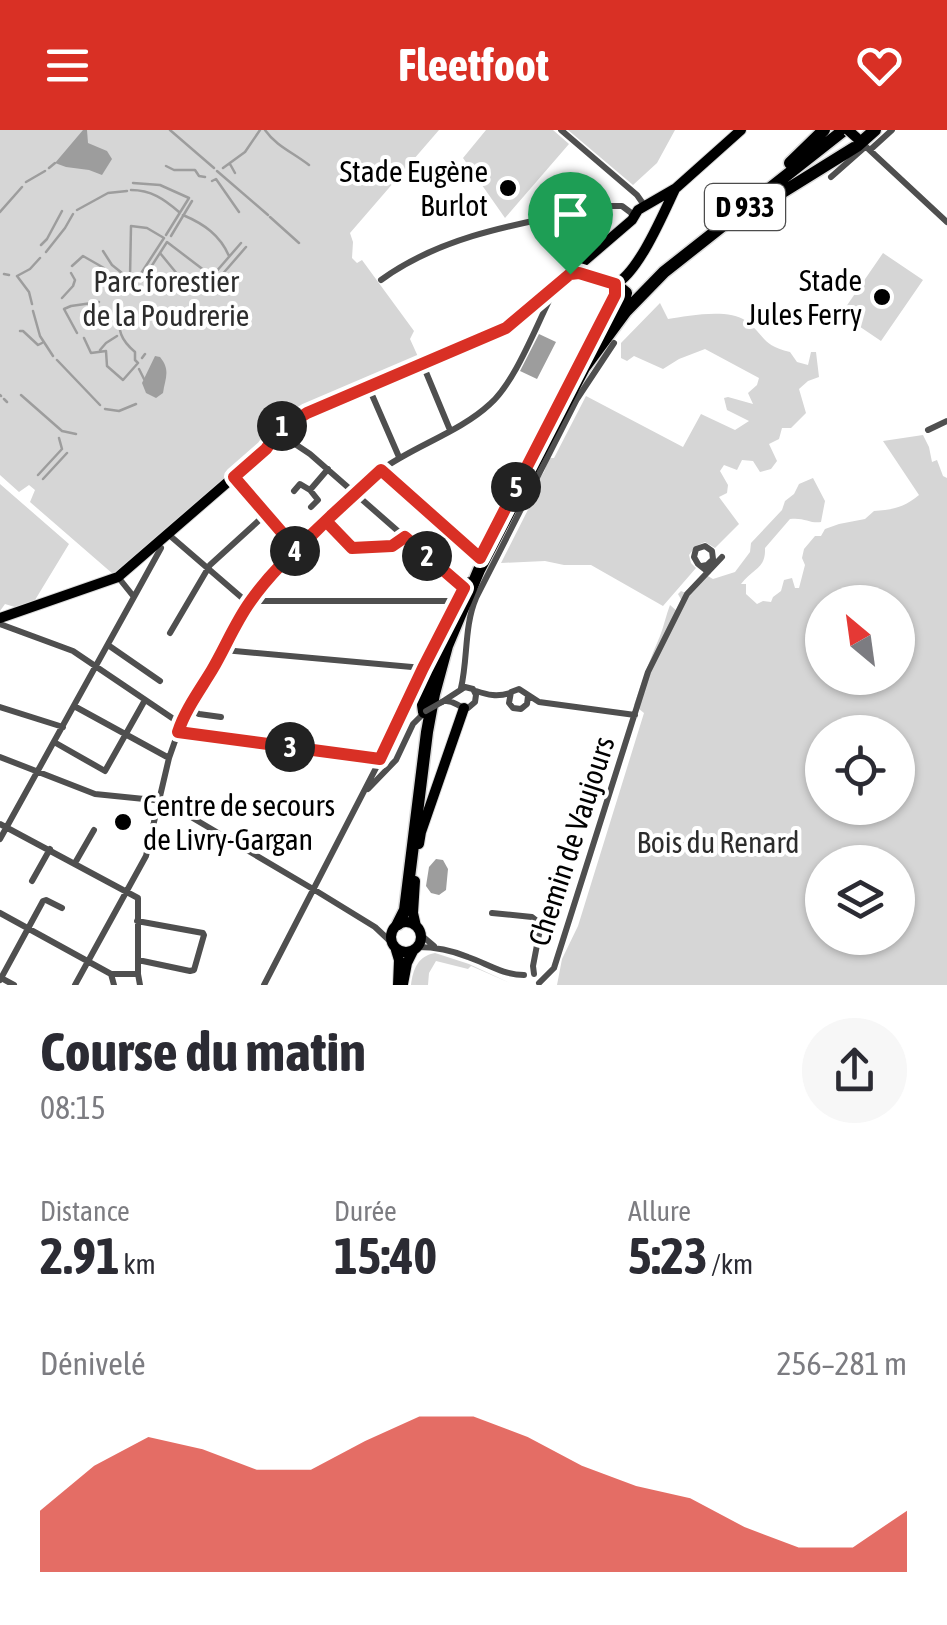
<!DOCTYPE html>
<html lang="fr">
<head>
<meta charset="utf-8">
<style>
	body { margin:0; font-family:"Asap Condensed",sans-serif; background:#f7f7f7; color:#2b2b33; height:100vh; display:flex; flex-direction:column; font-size:38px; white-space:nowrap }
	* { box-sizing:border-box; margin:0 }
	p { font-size:32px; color:#7c7c81 }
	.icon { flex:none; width:55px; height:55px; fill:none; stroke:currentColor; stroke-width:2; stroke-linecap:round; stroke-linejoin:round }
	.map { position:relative; height:855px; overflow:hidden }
	.side { display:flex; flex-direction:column; background:#fff; flex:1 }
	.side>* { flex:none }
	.needle { width:65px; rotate:331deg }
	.tools { position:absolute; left:805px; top:455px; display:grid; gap:20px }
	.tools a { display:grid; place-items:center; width:110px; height:110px; border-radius:50%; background:#fff; box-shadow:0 2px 8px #0004; font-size:50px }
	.pin { position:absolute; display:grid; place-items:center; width:85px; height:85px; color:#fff; margin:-102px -42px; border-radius:50% 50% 50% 0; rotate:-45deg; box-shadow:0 0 10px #0007 }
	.pin .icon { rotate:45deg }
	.km { position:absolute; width:50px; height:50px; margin:-25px; border-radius:50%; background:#222; color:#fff; font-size:28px; line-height:50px; text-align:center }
	.round { display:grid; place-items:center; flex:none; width:105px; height:105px; border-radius:52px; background:#f7f7f7 }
	.headline { display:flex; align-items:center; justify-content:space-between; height:170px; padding:0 40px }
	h1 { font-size:55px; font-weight:700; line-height:75px }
	.metrics { display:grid; grid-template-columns:repeat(3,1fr); gap:15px; height:170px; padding:10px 40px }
	.metrics div { display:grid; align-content:center }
	.metrics b { font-size:50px; font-weight:700 }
	.metrics small { font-size:28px; font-weight:400 }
	.metrics p { font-size:28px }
	.chart { height:280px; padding:20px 40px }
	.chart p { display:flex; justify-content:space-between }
	.chart svg { width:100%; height:180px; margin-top:10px; fill:#d93025; opacity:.7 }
	header { display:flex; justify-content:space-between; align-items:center; height:130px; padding:0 40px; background:#d93025; color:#fff; font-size:45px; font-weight:700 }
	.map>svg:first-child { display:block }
</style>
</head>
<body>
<header><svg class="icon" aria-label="menu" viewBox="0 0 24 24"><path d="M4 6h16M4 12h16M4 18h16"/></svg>Fleetfoot<svg class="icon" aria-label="heart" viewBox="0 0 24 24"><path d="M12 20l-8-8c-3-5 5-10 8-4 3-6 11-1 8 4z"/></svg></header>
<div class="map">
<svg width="947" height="855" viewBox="0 0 947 855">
	<rect width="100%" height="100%" fill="#fff"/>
	<!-- green -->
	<path fill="#d6d6d6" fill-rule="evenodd" d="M0 0H439L350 103 353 112 352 128 357 133 362 130 414 201 410 209 420 231 290 289 280 291 267 312 117 444H113L30 372 35 360 29 355 19 362 0 345Z
		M486 0H553L569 14 505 88 463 28Z
		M568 0H675L657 33 633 55Z
		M883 123 923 150 881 211 841 184Z
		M660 173 668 189C688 186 728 178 746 191 766 206 761 215 790 222L797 232 808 235 811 222H816L819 247 808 251 799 259 806 283 791 298H782L779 309 769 314 777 331 771 339 760 342 753 331 742 330 737 340 724 335 720 341 728 355 727 363 719 367 739 394 715 418 705 412 696 416 689 425 691 433 696 438 663 476 591 435H564L545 431 501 433 539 358 536 354 544 342 549 328H554L586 266 683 317 701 284 735 300 749 291 727 280 724 268 728 267 753 274 748 263 757 255 759 248 705 219 679 229 663 239 634 226 627 231 621 228V213Z
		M923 305 929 317 932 332 937 330 943 346 947 348V855H557L562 829 578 796 644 583 634 575C642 551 650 529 660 506 664 496 666 485 670 475L678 482 683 473 678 464 681 461 688 464 706 445 713 449 735 442 750 422 751 413 782 380 785 371 794 364 799 354 813 348 825 371 821 392C811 394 804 387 790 389L765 418C766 439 753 438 741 454H746V464L757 474 763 471 771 472 773 467 781 461 784 450 792 448 795 458H799L805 435 802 428 804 419 815 406H821L825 399 839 394 865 389 874 381C892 380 905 377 919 365L883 311ZM822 472H898V548H822ZM822 602H898V678H822ZM822 732H898V808H822Z
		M0 354 69 414 32 475 18 478 5 474 0 481Z
		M435 823 469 834 512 854 471 836 468 839 436 831 429 843 428 855H411C413 839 418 826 435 823Z"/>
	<!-- water -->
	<path fill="#9d9d9d" d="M83 0H87L88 13 107 21 112 29 102 45 89 40 66 37 55 33Z
		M539 204 556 212 537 249 520 241Z
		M155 226 160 227C171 240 165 249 163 263L156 268 146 263 142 253Z
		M436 729 443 730 448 739 446 760 439 765 431 763 426 756 429 737Z"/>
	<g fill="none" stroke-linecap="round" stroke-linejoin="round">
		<!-- stream -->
		<path stroke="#9d9d9d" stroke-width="2.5" d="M170 0 214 38
			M265 0C276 16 294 23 309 35
			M230 34 235 43
			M166 36 174 40H195L199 46 205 47
			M49 38 55 33
			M223 38 245 22 260 0
			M217 41 268 85
			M212 51 216 49 239 82
			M26 52 45 41
			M133 53 160 55 189 68 166 105
			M131 60C151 60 164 69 179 82
			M77 80 108 63 127 61
			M0 82 22 57
			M183 85C204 94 220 105 229 126
			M270 87 299 113
			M171 106 192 71
			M41 115 47 109 62 81
			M103 121 112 135 122 143
			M46 122 65 98 73 84
			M160 123 178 145
			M72 136 83 126 104 138
			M215 143 241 113
			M4 144 9 145
			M130 147 131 96 147 98 164 108 138 148
			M220 147 246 117
			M142 151 167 112 209 144
			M204 156 212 146
			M200 160 202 158
			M62 168 73 156 75 150 71 143
			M32 174 29 162 17 146 30 139 40 128
			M33 181 40 206 53 226
			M20 201H23L38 215 42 213
			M77 203 64 179 71 176 99 172
			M84 208 91 223 106 221 107 236 123 250 138 233 135 230V222C122 211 115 199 123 182
			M100 220 106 213 117 206
			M142 228 145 224
			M57 230 100 275
			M139 239 144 249
			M0 265 1 266
			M21 265 62 301 76 304
			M4 269 7 272
			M105 279 119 281 136 274
			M38 345 62 319 59 308
			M43 349 67 323"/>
		<defs>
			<path id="major" d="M571 143H579L615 154C638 144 664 82 675 59
				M278 302a8 8 0 1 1 16 0a8 8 0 1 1-16 0Z
				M288 295 307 283 506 198 632 90 638 80 676 58 741 0
				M0 488 118 447 266 319 283 309
				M419 714 421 702 464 578
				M415 751 413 783 416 796
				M391 807a15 15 0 1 1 30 0a15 15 0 1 1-30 0Z
				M396 820 399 830 398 855
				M403 854 407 833 413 821"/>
			<path id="highway" d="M790 33 824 0
				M766 68 778 65 857 16 875 0
				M615 154 626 163 619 185
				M424 582 422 568 439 520
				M398 794 405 780 427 602 434 564 447 516 479 440 584 238 626 181 664 142 844 0"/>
		</defs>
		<!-- major casing -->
		<use href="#major" stroke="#dbdbdb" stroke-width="12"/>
		<!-- highway casing -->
		<use href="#highway" stroke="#dbdbdb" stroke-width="15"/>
		<!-- minor -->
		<path stroke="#4f4f4f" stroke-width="6" d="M561 0 637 65 644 75
			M862 13 947 92
			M870 20 892 0
			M831 47 865 17
			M381 150C445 103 530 92 606 76H622L634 85
			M423 235 450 300
			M577 239 615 165V156
			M369 258 399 327
			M928 300 947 291
			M289 310 310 324 464 459
			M381 340 480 428
			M234 347 297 419
			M310 360 328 339
			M294 361 300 354 310 360 318 370 311 377
			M326 391 351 418 392 416 405 407
			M168 404 248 473
			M702 436 707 435 713 429 712 421 705 416 696 419 694 427 698 434 708 442
			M134 467 161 418
			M250 471H457
			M0 494 73 521 181 594
			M170 503 210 435 266 384
			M108 515 160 551
			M224 520 423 538
			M461 558C468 529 464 496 476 468L577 269 614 213
			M476 561C488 565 497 567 510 563
			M528 566 527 574 521 579 513 578 509 573 511 562 519 559 539 572 635 585
			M442 572 465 557 473 559 476 565 475 572 468 578C458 578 455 570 445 571
			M74 576 169 628
			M0 577 63 597
			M189 579 199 584 221 587
			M178 603 380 629
			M54 612 105 641 145 570
			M0 627 95 664 164 671 318 762 375 797 392 813
			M368 659 396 630 413 594 425 582
			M0 694 138 768V844L140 855
			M0 709 134 467 118 447
			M75 733 94 700
			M32 751 50 719
			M0 783 111 844H138
			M492 783 532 787 541 794 533 836 534 844
			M137 791 203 803 204 805 194 840 190 841 138 830
			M421 805 434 816
			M418 817C436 817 451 820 468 827 486 833 503 845 524 845
			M111 844 114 855
			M1 848 14 855
			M0 850 43 771 46 770 62 778
			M539 853 554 838 648 542 687 464 722 427
			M75 855 146 726 169 628 181 594 248 473 271 445 381 340C414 316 460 302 490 274 514 253 534 201 549 171L545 165
			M264 855 393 605 423 538 469 450"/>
		<!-- major -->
		<use href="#major" stroke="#000" stroke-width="10"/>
		<!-- highway -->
		<use href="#highway" stroke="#000" stroke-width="12"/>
		<defs>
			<path id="major-bridge" d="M848 0 857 8"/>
		</defs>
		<!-- major-bridge casing -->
		<use href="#major-bridge" stroke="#dbdbdb" stroke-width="12" stroke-linecap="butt"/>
		<!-- minor-bridge -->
		<path stroke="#4f4f4f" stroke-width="6" d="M426 581 442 572"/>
		<!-- major-bridge -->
		<use href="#major-bridge" stroke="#000" stroke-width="10"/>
	</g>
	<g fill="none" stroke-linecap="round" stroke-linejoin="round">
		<defs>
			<path id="route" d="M570 144 506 198 307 283 288 295 282 296 266 319 234 347 297 420 326 391 352 418 392 416 405 407 464 458 423 538 380 629 178 602C185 580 200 560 212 540 225 518 235 493 250 472 272 440 303 413 331 386L381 340 480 428 615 165V154L579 143 570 144"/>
		</defs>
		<!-- route casing -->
		<use href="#route" stroke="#fff" stroke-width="20"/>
		<!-- route -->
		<use href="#route" stroke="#d93025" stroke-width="12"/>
	</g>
	<!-- markers -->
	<g fill="#000" stroke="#fff" stroke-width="4">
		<circle cx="508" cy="58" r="10"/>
		<circle cx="882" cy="167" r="10"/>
		<circle cx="123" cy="692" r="10"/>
	</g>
	<g text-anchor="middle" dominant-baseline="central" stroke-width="8" stroke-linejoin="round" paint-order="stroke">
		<!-- shield labels -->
		<rect fill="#fff" stroke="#4c4c4c" stroke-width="2.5" x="705" y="54" width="80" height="46" rx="8"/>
		<g font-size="28" font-weight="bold" fill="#000">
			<text x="745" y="77">D 933</text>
		</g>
		<!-- poi labels -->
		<g font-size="30" fill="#000" stroke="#fff" text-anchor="end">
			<text x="488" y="41">Stade Eugène<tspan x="488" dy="34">Burlot</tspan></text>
			<text x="862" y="150">Stade<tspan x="862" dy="34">Jules Ferry</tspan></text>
			<text x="143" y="675" text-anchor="start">Centre de secours<tspan x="143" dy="34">de Livry-Gargan</tspan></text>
		</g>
		<!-- park labels -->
		<g font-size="30" fill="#2d2d2d" stroke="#fff">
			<text x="166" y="151">Parc forestier<tspan x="166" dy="34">de la Poudrerie</tspan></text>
			<text x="718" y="712">Bois du Renard</text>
		</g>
		<!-- street labels -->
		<g font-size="30" fill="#000" stroke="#fff">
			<text transform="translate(571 711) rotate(-72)">Chemin de Vaujours</text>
		</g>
	</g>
</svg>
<div class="tools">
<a><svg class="needle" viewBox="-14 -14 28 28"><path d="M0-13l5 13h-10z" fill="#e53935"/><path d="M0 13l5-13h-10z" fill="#7c7c81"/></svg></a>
<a><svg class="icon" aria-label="locate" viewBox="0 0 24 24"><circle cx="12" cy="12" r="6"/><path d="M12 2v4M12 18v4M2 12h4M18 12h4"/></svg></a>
<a><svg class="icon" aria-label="layers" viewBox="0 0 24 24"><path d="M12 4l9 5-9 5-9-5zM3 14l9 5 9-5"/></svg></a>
</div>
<div class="pin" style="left:570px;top:144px;background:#1e9e55"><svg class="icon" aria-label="arrive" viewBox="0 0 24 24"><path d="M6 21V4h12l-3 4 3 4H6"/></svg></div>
<b class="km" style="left:282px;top:296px">1</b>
<b class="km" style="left:427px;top:426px">2</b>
<b class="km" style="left:290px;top:617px">3</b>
<b class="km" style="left:295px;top:421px">4</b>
<b class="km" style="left:516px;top:357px">5</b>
</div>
<section class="side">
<div class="headline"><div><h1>Course du matin</h1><p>08:15</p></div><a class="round"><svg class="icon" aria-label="share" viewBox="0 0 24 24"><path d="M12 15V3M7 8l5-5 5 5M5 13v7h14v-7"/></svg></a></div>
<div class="metrics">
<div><p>Distance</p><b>2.91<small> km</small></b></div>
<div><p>Durée</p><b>15:40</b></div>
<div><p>Allure</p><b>5:23<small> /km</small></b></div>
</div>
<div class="chart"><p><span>Dénivelé</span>256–281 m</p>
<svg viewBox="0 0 160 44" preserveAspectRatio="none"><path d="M0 44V29L10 18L20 11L30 14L40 19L50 19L60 12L70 6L80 6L90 11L100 18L110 23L120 26L130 33L140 38L150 38L160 29V44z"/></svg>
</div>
</section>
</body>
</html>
